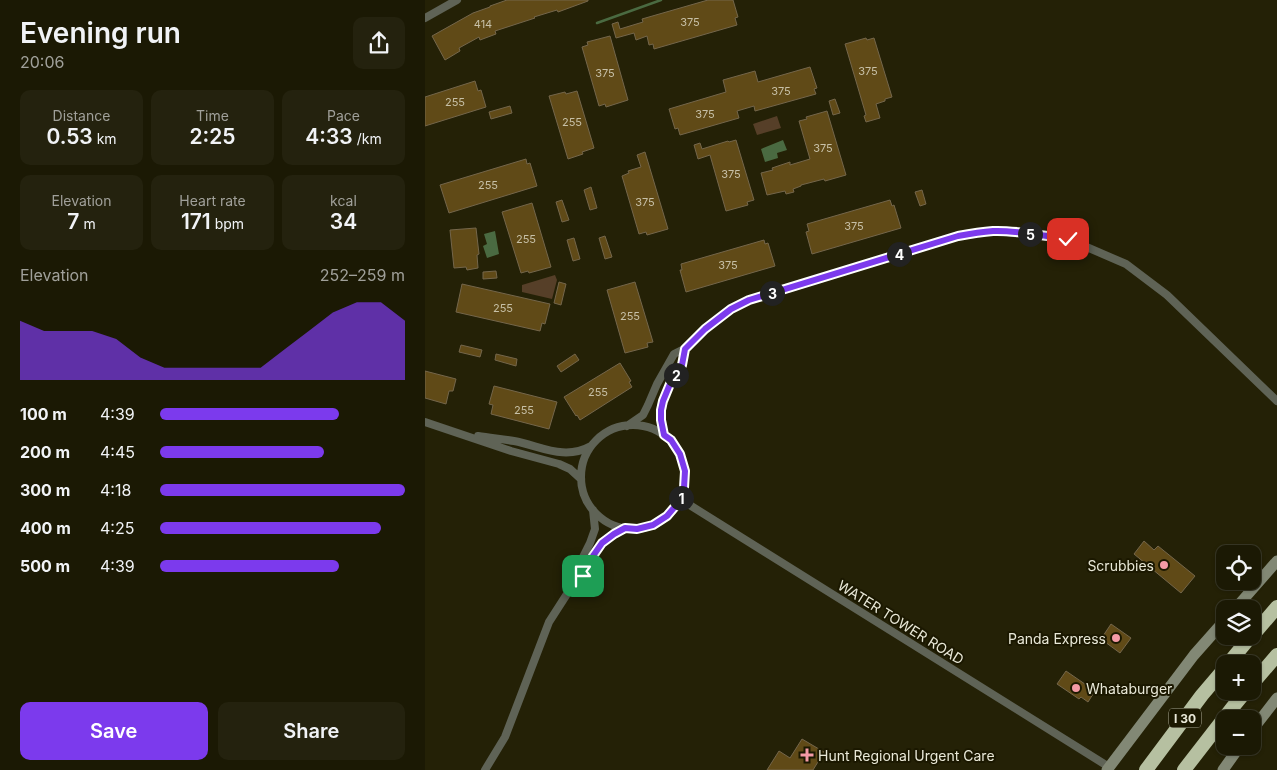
<!DOCTYPE html>
<html lang="en">
<head>
<meta charset="utf-8">
<style>
	body { margin:0; font-family:Inter,sans-serif; background:#24220e; color:#f1f3f6; height:100vh; display:flex; flex-direction:column; font-size:19px; white-space:nowrap }
	* { box-sizing:border-box; margin:0 }
	p { font-size:16px; color:#a0a09a }
	.icon { flex:none; width:28px; height:28px; fill:none; stroke:currentColor; stroke-width:2; stroke-linecap:round; stroke-linejoin:round }
	.map { position:relative; flex:1; overflow:hidden }
	.details { display:flex; flex-direction:column; background:#1b1904; width:425px }
	.details>* { flex:none }
	.tools { position:absolute; left:791px; top:545px; display:grid; gap:10px }
	.tools a { display:grid; place-items:center; width:45px; height:45px; border-radius:10px; background:#1b1904; box-shadow:0 1px 4px #0004,0 0 0 1px #393826; font-size:25px }
	.pin { position:absolute; display:grid; place-items:center; width:42px; height:42px; color:#fff; margin:-21px; border-radius:10px; box-shadow:0 2px 8px #0006 }
	.km { position:absolute; width:25px; height:25px; margin:-12px; border-radius:50%; background:#222; color:#fff; font-size:14px; line-height:25px; text-align:center }
	.round { display:grid; place-items:center; flex:none; width:52px; height:52px; border-radius:10px; background:#24220e }
	.head { display:flex; align-items:center; justify-content:space-between; height:85px; padding:0 20px }
	h1 { font-size:28px; font-weight:600; line-height:38px }
	.stats { display:grid; grid-template-columns:repeat(3,1fr); gap:8px; height:85px; padding:5px 20px }
	.stats div { display:grid; align-content:center; border-radius:10px; background:#24220e; text-align:center }
	.stats b { font-size:21px; font-weight:600 }
	.stats small { font-size:14px; font-weight:400 }
	.stats p { font-size:14px }
	.chart { height:140px; padding:10px 20px }
	.chart p { display:flex; justify-content:space-between }
	.chart svg { width:100%; height:90px; margin-top:5px; fill:#7c3aed; opacity:.7 }
	.action { display:flex; gap:10px; margin-top:auto; padding:10px 20px }
	.action a { flex:1; height:58px; border-radius:10px; background:#7c3aed; color:#fff; font-size:20px; font-weight:600; line-height:58px; text-align:center }
	.action a+a { background:#24220e; color:#f1f3f6 }
	ul { padding:0 20px; list-style:none; font-size:16px }
	li { display:grid; grid-template-columns:80px 60px 1fr; align-items:center; height:38px }
	li i { height:12px; border-radius:6px; background:#7c3aed }
	main { display:flex; flex:1; min-height:0 }
	.map>svg:first-child { display:block }
</style>
</head>
<body>
<main>
<section class="details">
<div class="head"><div><h1>Evening run</h1><p>20:06</p></div><a class="round"><svg class="icon" aria-label="share" viewBox="0 0 24 24"><path d="M12 15V3M7 8l5-5 5 5M5 13v7h14v-7"/></svg></a></div>
<div class="stats">
<div><p>Distance</p><b>0.53<small> km</small></b></div>
<div><p>Time</p><b>2:25</b></div>
<div><p>Pace</p><b>4:33<small> /km</small></b></div>
</div>
<div class="stats">
<div><p>Elevation</p><b>7<small> m</small></b></div>
<div><p>Heart rate</p><b>171<small> bpm</small></b></div>
<div><p>kcal</p><b>34</b></div>
</div>
<div class="chart"><p><span>Elevation</span>252–259 m</p>
<svg viewBox="0 0 160 44" preserveAspectRatio="none"><path d="M0 44V15L10 20L20 20L30 20L40 24L50 33L60 38L70 38L80 38L90 38L100 38L110 29L120 20L130 11L140 6L150 6L160 15V44z"/></svg>
</div>
<ul>
<li><b>100 m</b>4:39<i style="width:73%"></i></li>
<li><b>200 m</b>4:45<i style="width:67%"></i></li>
<li><b>300 m</b>4:18<i style="width:100%"></i></li>
<li><b>400 m</b>4:25<i style="width:90%"></i></li>
<li><b>500 m</b>4:39<i style="width:73%"></i></li>
</ul>
<div class="action"><a>Save</a><a>Share</a></div>
</section>
<div class="map">
<svg width="852" height="770" viewBox="0 0 852 770">
	<rect width="100%" height="100%" fill="#242106"/>
	<!-- green -->
	<path fill="#563f28" d="M352 116 356 128 332 135 328 124Z
		M130 275 132 280 127 299 97 292V285Z"/>
	<!-- water -->
	<path fill="#4a6a41" d="M358 140 362 150 352 153 353 158 340 162 336 149Z
		M70 231 74 254 62 258 58 246 62 244 59 234Z"/>
	<g fill="none" stroke-linecap="round" stroke-linejoin="round">
		<!-- stream -->
		<path stroke="#4a6a41" stroke-width="2.5" d="M172 23 236 0"/>
	</g>
	<!-- building -->
	<path fill="#604a17" stroke="#74664b" d="M82 0H163V1L133 12 132 10 109 17 110 18 70 31 71 34 55 40 54 37 34 48 35 51 20 60 7 36 48 13 65 7V6Z
		M283 0H308L313 17 310 18 312 25 229 49 228 44 224 45 222 36 211 40 209 33 191 38 187 24 193 22 195 29 218 22 217 19Z
		M185 36 203 100 181 107 180 104 174 106 157 47 163 45 162 42Z
		M441 38 442 40 449 38 467 97 460 99V101L451 104 455 118 441 122 439 116 441 115 420 44Z
		M385 67 392 88 389 89 391 94 330 111 329 106 312 111 314 118 255 135 253 128 250 129 244 109 301 92 298 80 330 71 333 82Z
		M50 81 53 91 56 90 61 107 0 126V97Z
		M152 91 169 148 157 152 158 154 143 159 124 96 140 92 141 94Z
		M410 99 415 113 408 115 404 101Z
		M85 106 87 113 66 119 64 112Z
		M402 111 421 175 400 181 399 179 376 185V186L368 189 369 192 361 194 360 191 342 195 336 173 348 170 347 168 365 162V165L385 159 374 121 382 119 381 117Z
		M311 140 329 200 322 202 323 205 301 211 285 155 273 159 269 145 275 143 277 149 303 141 304 142Z
		M220 152 243 229 222 235 221 232 214 234 197 176 204 173 203 171 216 167 212 155Z
		M101 159 102 164 105 163 112 186 24 213 15 185Z
		M166 187 172 208 165 210 159 190Z
		M497 190 501 204 495 206 490 192Z
		M137 200 144 220 137 222 131 202Z
		M465 200 467 206 469 205 476 228 387 254 381 232 384 231 382 224Z
		M107 203 126 267 104 273 103 271 96 273 77 212Z
		M51 228 54 254 52 255 53 268 42 270 41 267 29 268 25 230Z
		M180 236 187 257 180 259 174 238Z
		M149 238 155 259 148 261 142 240Z
		M339 240 340 244 343 243 350 266 261 292 255 270H257L256 264Z
		M71 271 72 278 58 279V272Z
		M134 282 141 284 136 305 129 303Z
		M210 282 228 342 222 343 223 347 200 353 182 290Z
		M37 284 125 304 120 324 117 323 115 331 31 312Z
		M36 345 57 350 55 357 34 352Z
		M71 354 92 359 91 366 70 360Z
		M150 354 154 360 136 372 132 366Z
		M195 363 206 381 204 382 207 387 155 420 152 415 151 416 139 397Z
		M0 371 31 379 28 391H24L21 404 0 398Z
		M69 386 132 402 124 429 66 414 68 405 64 404Z
		M719 541 729 550 733 546 770 576 756 593 709 554Z
		M686 624 706 638 695 653 676 639Z
		M641 671 670 691 663 702 656 697 654 699 632 684Z
		M377 739 399 752 388 770H342L354 751 365 758Z"/>
	<g fill="none" stroke-linecap="round" stroke-linejoin="round">
		<!-- street -->
		<path stroke="#5f6356" stroke-width="8" d="M0 18 32 0
			M0 422 86 451 134 464 145 469 156 479
			M156 477a52 52 0 1 1 104 0a52 52 0 1 1-104 0Z
			M202 426 218 415 223 405 232 384 249 354 259 349 280 329 306 309 324 300 533 236 548 233 569 231 599 234 643 239 701 264 742 295 852 401
			M239 435 236 421 238 401 245 384 257 365 259 349
			M53 436C65 438 77 439 89 441 116 446 139 461 166 446
			M255 499 684 767
			M144 590 149 575 165 543 170 529 168 510
			M60 770 80 737 124 622 142 594 158 575 168 556 177 543 189 534 200 528"/>
		<!-- secondary -->
		<path stroke="#828875" stroke-width="11" d="M810 609 852 561
			M828 729 852 698
			M682 770 769 655 800 620
			M798 770 815 746"/>
		<!-- highway -->
		<path stroke="#b6c0a1" stroke-width="14" d="M828 635 852 607
			M803 664 826 636
			M828 683 852 655
			M721 770 777 695 800 668
			M759 770 807 708 821 691"/>
	</g>
	<g fill="none" stroke-linecap="round" stroke-linejoin="round">
		<defs>
			<path id="route" d="M158 576 168 556 177 543 189 534 200 528 212 529 228 525 242 516 253 503 259 488 260 471 255 454 246 440 239 435 236 420V410L238 401 245 384 257 365 260 349 280 329 306 309 324 300 533 236C544 234 556 232 568 231 593 230 618 236 643 239"/>
		</defs>
		<!-- route casing -->
		<use href="#route" stroke="#fff" stroke-width="10"/>
		<!-- route -->
		<use href="#route" stroke="#7c3aed" stroke-width="6"/>
	</g>
	<!-- markers -->
	<g fill="#f49aa5" stroke="#1b1800" stroke-width="2">
		<circle cx="739" cy="565" r="5"/>
		<circle cx="691" cy="638" r="5"/>
		<circle cx="651" cy="688" r="5"/>
		<path d="M379.5 747.5h5v5h5v5h-5v5h-5v-5h-5v-5h5z"/>
	</g>
	<g text-anchor="middle" dominant-baseline="central" stroke-width="4" stroke-linejoin="round" paint-order="stroke">
		<!-- number labels -->
		<g font-size="11" fill="#c7c0a7">
			<text x="265" y="22">375</text>
			<text x="58" y="24">414</text>
			<text x="443" y="71">375</text>
			<text x="180" y="73">375</text>
			<text x="356" y="91">375</text>
			<text x="30" y="102">255</text>
			<text x="280" y="114">375</text>
			<text x="147" y="122">255</text>
			<text x="398" y="148">375</text>
			<text x="306" y="174">375</text>
			<text x="63" y="185">255</text>
			<text x="220" y="202">375</text>
			<text x="429" y="226">375</text>
			<text x="101" y="239">255</text>
			<text x="303" y="265">375</text>
			<text x="78" y="308">255</text>
			<text x="205" y="316">255</text>
			<text x="173" y="392">255</text>
			<text x="99" y="410">255</text>
		</g>
		<!-- shield labels -->
		<rect fill="#1b1800" stroke="#abaa96" stroke-width="1" x="744" y="708.5" width="32" height="19" rx="4"/>
		<g font-size="12" font-weight="bold" fill="#e9e8d7">
			<text x="760" y="718">I 30</text>
		</g>
		<!-- poi labels -->
		<g font-size="14" fill="#e9e8d7" stroke="#1b1800" text-anchor="end">
			<text x="729" y="565">Scrubbies</text>
			<text x="681" y="638">Panda Express</text>
			<text x="661" y="688" text-anchor="start">Whataburger</text>
			<text x="393" y="755" text-anchor="start">Hunt Regional Urgent Care</text>
		</g>
		<!-- street labels -->
		<g font-size="14" fill="#e9e8d7" stroke="#1b1800">
			<text transform="translate(476 622) rotate(32)">WATER TOWER ROAD</text>
		</g>
	</g>
</svg>
<div class="tools">
<a><svg class="icon" aria-label="locate" viewBox="0 0 24 24"><circle cx="12" cy="12" r="6"/><path d="M12 2v4M12 18v4M2 12h4M18 12h4"/></svg></a>
<a><svg class="icon" aria-label="layers" viewBox="0 0 24 24"><path d="M12 4l9 5-9 5-9-5zM3 14l9 5 9-5"/></svg></a>
<a>+</a>
<a>−</a>
</div>
<div class="pin" style="left:158px;top:576px;background:#1e9e55"><svg class="icon" aria-label="arrive" viewBox="0 0 24 24"><path d="M6 21V4h12l-3 4 3 4H6"/></svg></div>
<div class="pin" style="left:643px;top:239px;background:#d93025"><svg class="icon" aria-label="check" viewBox="0 0 24 24"><path d="M5 12l5 5 9-10"/></svg></div>
<b class="km" style="left:256px;top:498px">1</b>
<b class="km" style="left:251px;top:375px">2</b>
<b class="km" style="left:347px;top:293px">3</b>
<b class="km" style="left:474px;top:254px">4</b>
<b class="km" style="left:605px;top:234px">5</b>
</div>
</main>
</body>
</html>
